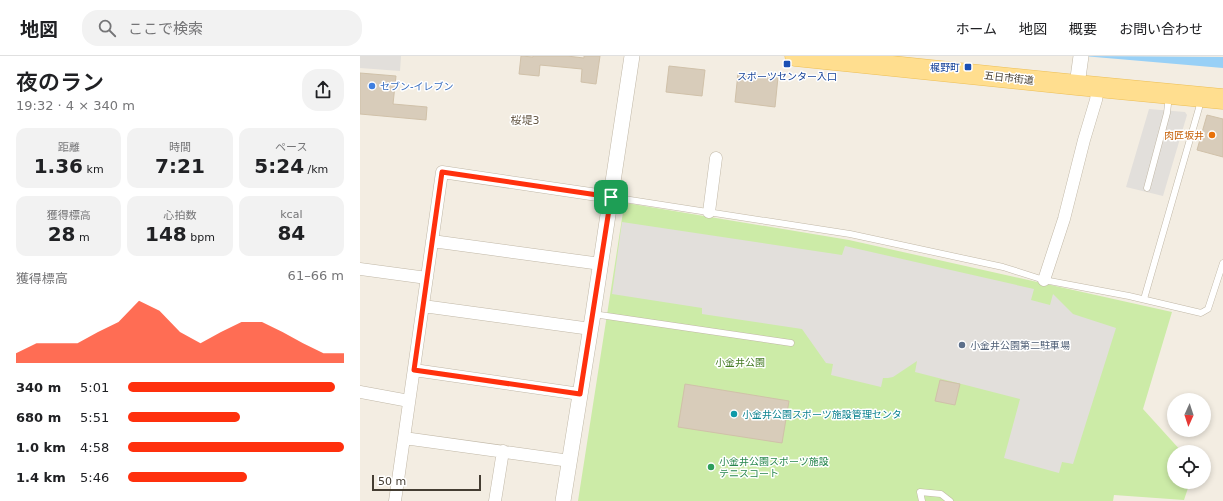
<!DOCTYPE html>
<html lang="ja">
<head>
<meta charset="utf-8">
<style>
	body { margin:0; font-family:"DejaVu Sans","Noto Sans JP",sans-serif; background:#f2f2f2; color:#202124; height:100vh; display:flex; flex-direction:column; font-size:15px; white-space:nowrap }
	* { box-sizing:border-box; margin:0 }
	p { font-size:13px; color:#757577 }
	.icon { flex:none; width:22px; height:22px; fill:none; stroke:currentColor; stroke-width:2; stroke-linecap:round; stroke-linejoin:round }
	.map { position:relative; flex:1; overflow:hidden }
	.details { display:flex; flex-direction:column; background:#fff; width:360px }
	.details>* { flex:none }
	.needle { width:26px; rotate:183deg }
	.controls { position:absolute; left:807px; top:337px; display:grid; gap:8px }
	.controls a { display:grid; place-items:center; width:44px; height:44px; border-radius:50%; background:#fff; box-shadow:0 2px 6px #0003; font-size:20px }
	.scale { position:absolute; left:12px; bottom:10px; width:109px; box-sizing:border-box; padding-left:4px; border:2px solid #443d32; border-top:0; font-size:11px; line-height:14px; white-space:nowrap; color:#443d32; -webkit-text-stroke:3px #fff; paint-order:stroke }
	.pin { position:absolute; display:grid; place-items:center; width:34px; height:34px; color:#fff; margin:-17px; border-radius:8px; box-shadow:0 2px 6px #0006 }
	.round { display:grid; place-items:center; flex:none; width:42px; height:42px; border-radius:16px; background:#f2f2f2 }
	.overview { display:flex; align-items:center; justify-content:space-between; height:68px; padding:0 16px }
	h1 { font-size:22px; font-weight:600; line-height:30px }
	.figures { display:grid; grid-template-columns:repeat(3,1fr); gap:6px; height:68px; padding:4px 16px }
	.figures div { display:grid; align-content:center; border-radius:10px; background:#f2f2f2; text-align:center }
	.figures b { font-size:20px; font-weight:600 }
	.figures small { font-size:11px; font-weight:400 }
	.figures p { font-size:11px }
	.chart { height:112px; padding:8px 16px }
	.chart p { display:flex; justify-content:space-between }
	.chart svg { width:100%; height:72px; margin-top:4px; fill:#ff300d; opacity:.7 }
	ul { padding:0 16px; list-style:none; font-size:13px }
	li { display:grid; grid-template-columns:64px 48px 1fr; align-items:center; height:30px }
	li i { height:10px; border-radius:5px; background:#ff300d }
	header { display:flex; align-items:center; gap:24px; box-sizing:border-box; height:56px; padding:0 20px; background:#fff; border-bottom:1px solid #e0e0e0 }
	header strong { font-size:19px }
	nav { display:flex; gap:22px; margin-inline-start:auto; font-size:14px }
	.search { width:280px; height:36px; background:#f2f2f2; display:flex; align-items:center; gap:10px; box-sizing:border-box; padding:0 14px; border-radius:16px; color:#757577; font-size:15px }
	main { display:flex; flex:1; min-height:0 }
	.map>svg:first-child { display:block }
</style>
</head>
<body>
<header>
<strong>地図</strong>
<div class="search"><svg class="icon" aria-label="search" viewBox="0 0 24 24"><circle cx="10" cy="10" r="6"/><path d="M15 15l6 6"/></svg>ここで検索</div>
<nav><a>ホーム</a><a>地図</a><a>概要</a><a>お問い合わせ</a></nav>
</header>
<main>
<section class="details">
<div class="overview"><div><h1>夜のラン</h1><p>19:32 · 4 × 340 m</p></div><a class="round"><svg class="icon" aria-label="share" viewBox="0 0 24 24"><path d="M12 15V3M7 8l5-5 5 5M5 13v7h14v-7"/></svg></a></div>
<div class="figures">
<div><p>距離</p><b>1.36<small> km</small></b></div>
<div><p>時間</p><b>7:21</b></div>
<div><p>ペース</p><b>5:24<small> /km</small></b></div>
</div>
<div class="figures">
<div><p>獲得標高</p><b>28<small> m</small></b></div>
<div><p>心拍数</p><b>148<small> bpm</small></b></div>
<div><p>kcal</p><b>84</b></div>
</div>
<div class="chart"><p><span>獲得標高</span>61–66 m</p>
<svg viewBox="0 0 160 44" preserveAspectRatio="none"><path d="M0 44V38L10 32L20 32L30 32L40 25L50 19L60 6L70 12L80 25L90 32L100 25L110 19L120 19L130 25L140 32L150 38L160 38V44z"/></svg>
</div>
<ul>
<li><b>340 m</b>5:01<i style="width:96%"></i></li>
<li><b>680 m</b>5:51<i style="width:52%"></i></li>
<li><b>1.0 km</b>4:58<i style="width:100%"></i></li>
<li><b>1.4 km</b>5:46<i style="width:55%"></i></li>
</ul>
</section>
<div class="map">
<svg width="863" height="445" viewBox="0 0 863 445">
	<rect width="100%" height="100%" fill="#f3ede2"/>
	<!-- green -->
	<path fill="#cceba7" d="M266 147 489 184 812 256 783 353 822 396H814V426H830L824 444 754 439 753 445H218L263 156Z"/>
	<!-- parking -->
	<path fill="#e2dfdb" d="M0 0H41L40 15 0 12Z
		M789 53 825 56 827 59 803 140 766 131Z
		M262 166 482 199 485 190 674 233 671 244 690 249 693 238 713 258 756 272 713 408 702 406 699 417 644 402 660 343 555 316 557 305 533 321 528 322H523L521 331 471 319 473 308 466 307 442 273 342 258V252L252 238Z"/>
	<!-- water -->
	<path fill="#98d0f6" d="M723 0 863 1V12Z"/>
	<!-- building -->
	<path fill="#d8ccba" stroke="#d0c1a9" d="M161 0 173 1V0H207L224 2V0H240L236 28 221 26 222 13 180 9 179 20 159 18Z
		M309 10 345 14 342 40 306 36Z
		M0 17 36 20 33 48 67 51 66 64 0 58Z
		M378 17 418 21 415 51 375 46Z
		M847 59 863 63V101L837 94Z
		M580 324 600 328 595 349 575 345Z
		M325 328 429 345 422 387 318 371Z"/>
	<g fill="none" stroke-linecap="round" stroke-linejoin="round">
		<defs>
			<path id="service" d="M787 132 807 57 809 39
				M251 141 490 178 643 211 684 224 769 240 841 257 848 253 863 207
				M784 243 839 52 840 44
				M233 258 431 287
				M562 445 560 436 581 438 590 445"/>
			<path id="minor" d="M349 156 356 102
				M72 185 241 208
				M0 213 67 222
				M684 224 704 163 724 84 736 44 738 31
				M63 250 231 273
				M54 314 220 338
				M0 336 49 345
				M44 382 210 405
				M35 445 82 116 251 141
				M135 445 143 395"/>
			<path id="tertiary" d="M717 29 721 0
				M203 445 233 258 272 0"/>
			<path id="primary" d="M435 0 717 29 863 43"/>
		</defs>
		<!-- service casing -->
		<use href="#service" stroke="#c1b8a7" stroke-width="7"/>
		<!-- minor casing -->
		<use href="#minor" stroke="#c1b8a7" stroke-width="13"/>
		<!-- tertiary casing -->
		<use href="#tertiary" stroke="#c1b8a7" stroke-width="16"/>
		<!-- primary casing -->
		<use href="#primary" stroke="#edbf56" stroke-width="21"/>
		<!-- service -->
		<use href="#service" stroke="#fff" stroke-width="6"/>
		<!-- minor -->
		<use href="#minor" stroke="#fff" stroke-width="12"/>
		<!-- tertiary -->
		<use href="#tertiary" stroke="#fff" stroke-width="15"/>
		<!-- primary -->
		<use href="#primary" stroke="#ffde8f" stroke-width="20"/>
	</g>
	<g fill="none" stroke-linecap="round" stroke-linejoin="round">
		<defs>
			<path id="route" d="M82 116 251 141 220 338 54 314Z"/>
		</defs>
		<!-- route casing -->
		<use href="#route" stroke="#fff" stroke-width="8"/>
		<!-- route -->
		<use href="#route" stroke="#ff300d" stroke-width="5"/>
	</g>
	<!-- markers -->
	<g fill="#1a4fb4" stroke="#fff" stroke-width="1.5">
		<rect x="423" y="4" width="8" height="8" rx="2"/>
		<rect x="604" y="7" width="8" height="8" rx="2"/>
	</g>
	<circle fill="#3f7fe0" stroke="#fff" stroke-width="1.5" cx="12" cy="30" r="4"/>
	<circle fill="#e8710a" stroke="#fff" stroke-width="1.5" cx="852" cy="79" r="4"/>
	<circle fill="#5c6f8a" stroke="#fff" stroke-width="1.5" cx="602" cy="289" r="4"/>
	<circle fill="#0f9aa8" stroke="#fff" stroke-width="1.5" cx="374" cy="358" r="4"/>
	<circle fill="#2e9e5b" stroke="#fff" stroke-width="1.5" cx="351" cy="411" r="4"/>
	<g text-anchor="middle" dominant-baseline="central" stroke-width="3" stroke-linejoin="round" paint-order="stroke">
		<!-- transit labels -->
		<g font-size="10" fill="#164399" stroke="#fff" text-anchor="end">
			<text x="600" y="11">梶野町</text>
			<text x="427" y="20" text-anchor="middle">スポーツセンター入口</text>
		</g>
		<!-- street labels -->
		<g font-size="10" fill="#443d32" stroke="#fff">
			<text transform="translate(649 22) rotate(6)">五日市街道</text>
		</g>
		<!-- shop labels -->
		<g font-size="10" fill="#366cbe" stroke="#fff" text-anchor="start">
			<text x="20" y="30">セブン-イレブン</text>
		</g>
		<!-- food labels -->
		<g font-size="10" fill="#c56008" stroke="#fff" text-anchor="end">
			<text x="844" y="79">肉匠坂井</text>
		</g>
		<!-- service labels -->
		<g font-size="10" fill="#4e5e75" stroke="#fff" text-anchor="start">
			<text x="610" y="289">小金井公園第二駐車場</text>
		</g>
		<!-- park labels -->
		<g font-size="10" fill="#437a22" stroke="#fff">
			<text x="380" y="306">小金井公園</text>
		</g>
		<!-- culture labels -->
		<g font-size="10" fill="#0d838f" stroke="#fff" text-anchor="start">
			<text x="382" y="358">小金井公園スポーツ施設管理センタ</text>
		</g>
		<!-- leisure labels -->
		<g font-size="10" fill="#27864d" stroke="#fff" text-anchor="start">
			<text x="359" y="405">小金井公園スポーツ施設<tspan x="359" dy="12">テニスコート</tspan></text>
		</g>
		<!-- neighbourhood labels -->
		<g font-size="11" fill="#685b49" stroke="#fff">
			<text x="165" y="64">桜堤3</text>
		</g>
	</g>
</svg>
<div class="controls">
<a><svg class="needle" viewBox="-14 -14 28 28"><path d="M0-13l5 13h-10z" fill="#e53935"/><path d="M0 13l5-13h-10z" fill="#757577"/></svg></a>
<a><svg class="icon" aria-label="locate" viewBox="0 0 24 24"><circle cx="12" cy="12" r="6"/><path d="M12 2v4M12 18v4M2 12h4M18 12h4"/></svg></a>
</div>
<div class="scale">50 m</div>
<div class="pin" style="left:251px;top:141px;background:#1e9e55"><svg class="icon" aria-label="arrive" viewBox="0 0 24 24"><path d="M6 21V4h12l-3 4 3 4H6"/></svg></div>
</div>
</main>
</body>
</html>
